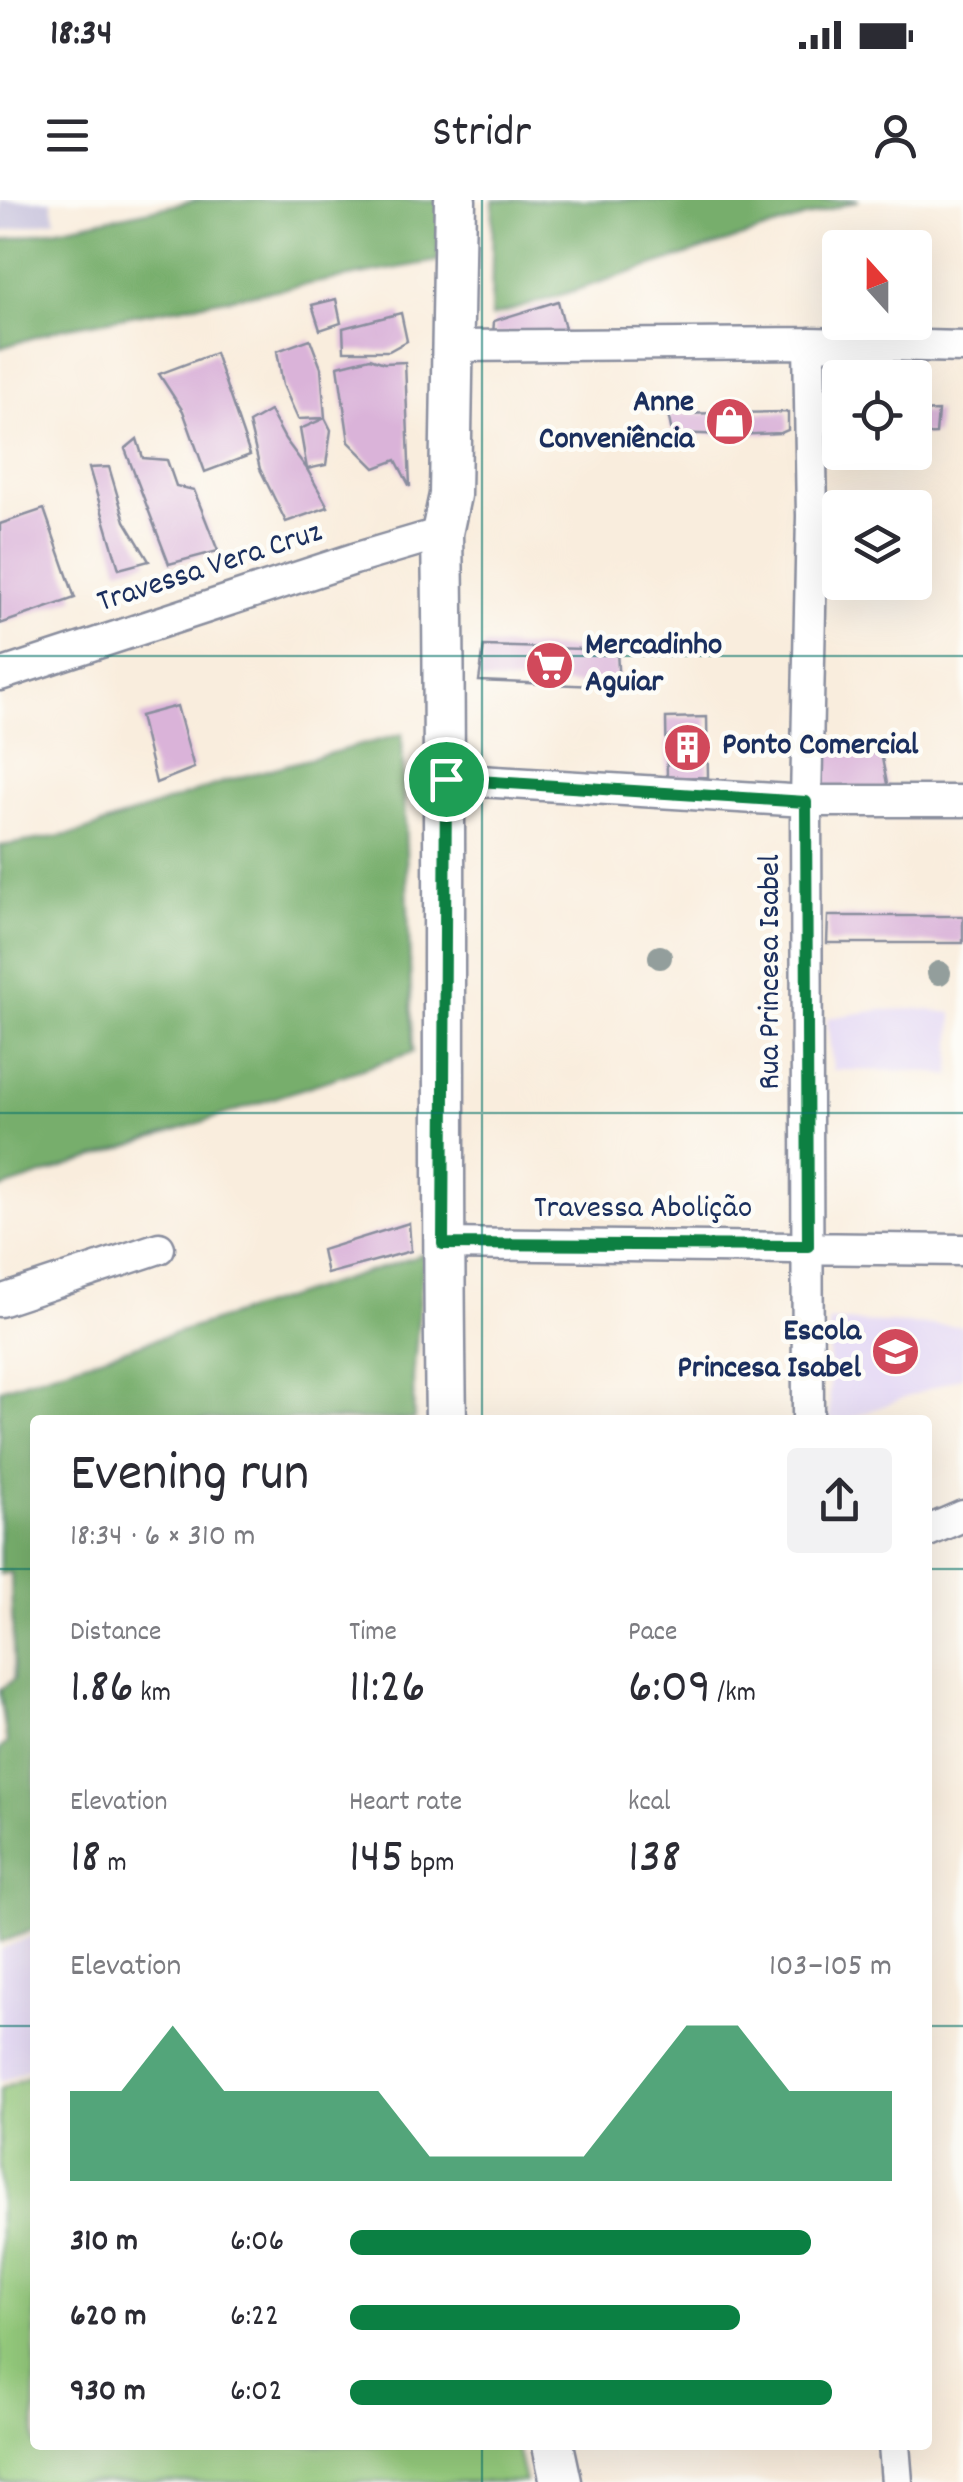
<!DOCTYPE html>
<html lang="en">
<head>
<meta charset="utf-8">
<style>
	body { margin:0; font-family:Dekko,sans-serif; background:#f2f2f3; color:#2b2b33; height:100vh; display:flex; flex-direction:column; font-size:38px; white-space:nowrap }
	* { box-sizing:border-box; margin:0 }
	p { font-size:32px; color:#7c7c81 }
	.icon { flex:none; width:55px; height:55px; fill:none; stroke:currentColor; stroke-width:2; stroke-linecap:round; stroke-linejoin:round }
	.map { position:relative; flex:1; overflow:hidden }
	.panel { position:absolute; left:30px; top:1215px; width:902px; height:1035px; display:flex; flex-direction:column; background:#fff; border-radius:10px; box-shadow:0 10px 40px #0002 }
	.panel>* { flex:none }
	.needle { width:65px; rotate:339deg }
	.buttons { position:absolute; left:822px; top:30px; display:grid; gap:20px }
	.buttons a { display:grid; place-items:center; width:110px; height:110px; border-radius:10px; background:#fff; box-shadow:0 10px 40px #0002; font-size:50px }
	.pin { position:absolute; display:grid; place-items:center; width:85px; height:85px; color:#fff; margin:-42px; border:5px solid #fff; border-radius:50%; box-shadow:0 2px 10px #0007 }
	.round { display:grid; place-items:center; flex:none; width:105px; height:105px; border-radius:10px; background:#f2f2f3 }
	.overview { display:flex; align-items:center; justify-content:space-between; height:170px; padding:0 40px }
	h1 { font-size:55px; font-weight:600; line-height:75px }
	.figures { display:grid; grid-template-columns:repeat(3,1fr); gap:15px; height:170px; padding:10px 40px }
	.figures div { display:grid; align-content:center }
	.figures b { font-size:50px; font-weight:600 }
	.figures small { font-size:28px; font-weight:400 }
	.figures p { font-size:28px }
	.chart { height:280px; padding:20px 40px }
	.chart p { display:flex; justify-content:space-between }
	.chart svg { width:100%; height:180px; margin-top:10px; fill:#0b8043; opacity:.7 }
	ul { padding:0 40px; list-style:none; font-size:32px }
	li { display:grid; grid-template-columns:160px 120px 1fr; align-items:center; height:75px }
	li i { height:25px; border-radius:12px; background:#0b8043 }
	.status { display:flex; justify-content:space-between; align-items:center; height:70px; padding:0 50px; background:#fff; direction:ltr }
	.status svg { height:28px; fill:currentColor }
	header { display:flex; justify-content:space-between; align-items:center; height:130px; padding:0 40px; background:#fff; font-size:45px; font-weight:600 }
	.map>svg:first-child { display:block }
</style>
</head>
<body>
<div class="status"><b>18:34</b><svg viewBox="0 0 49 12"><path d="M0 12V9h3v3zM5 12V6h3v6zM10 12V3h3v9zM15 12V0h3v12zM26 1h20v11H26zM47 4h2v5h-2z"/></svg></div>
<header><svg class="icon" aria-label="menu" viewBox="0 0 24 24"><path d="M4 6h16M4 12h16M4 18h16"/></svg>Stridr<svg class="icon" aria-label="person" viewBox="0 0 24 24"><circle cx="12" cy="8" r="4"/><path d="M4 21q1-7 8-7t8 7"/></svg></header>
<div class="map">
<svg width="963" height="2282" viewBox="0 0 963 2282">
	<rect width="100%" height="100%" fill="#fdfcf7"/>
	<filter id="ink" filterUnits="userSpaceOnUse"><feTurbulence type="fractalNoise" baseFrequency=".01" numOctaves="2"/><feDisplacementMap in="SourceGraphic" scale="20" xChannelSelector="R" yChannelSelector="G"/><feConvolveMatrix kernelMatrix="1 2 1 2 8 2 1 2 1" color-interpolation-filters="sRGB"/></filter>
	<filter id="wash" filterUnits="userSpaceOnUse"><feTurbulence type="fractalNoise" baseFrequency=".0048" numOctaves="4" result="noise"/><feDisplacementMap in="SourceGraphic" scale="40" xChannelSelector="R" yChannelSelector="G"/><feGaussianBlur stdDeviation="2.25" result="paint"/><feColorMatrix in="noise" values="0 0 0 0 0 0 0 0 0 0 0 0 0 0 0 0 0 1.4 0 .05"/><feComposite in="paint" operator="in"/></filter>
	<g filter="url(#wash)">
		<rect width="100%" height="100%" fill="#f9eddd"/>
		<!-- built -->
		<path fill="#e1d4f4" d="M919 809 953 813 951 876 921 871 833 870 827 818 880 810Z
			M829 1121 963 1126V1176L846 1220H830Z
			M35 1735V1866L0 1882V1750Z"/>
		<!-- industrial -->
		<path fill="#c5c0db" d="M0 0H51L56 20 0 32Z"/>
		<!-- green -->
		<path fill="#94ca7c" stroke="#587c6d" stroke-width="2.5" d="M35 1874V2245H516L525 2282H0V1889Z"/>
		<!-- forest -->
		<path fill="#77ae6c" stroke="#496e65" stroke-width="2.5" d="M199 0H440L438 61 63 128 0 148V41Z
			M493 0H859L491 117Z
			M402 534 413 852 0 989V646L79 633 226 581Z
			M424 1054 413 1179 414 1220H35V1729L0 1743V1549L7 1543 0 1490 14 1479 11 1372 0 1374V1189Z"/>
		<g id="blocks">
			<!-- building -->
			<path fill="#dab3d9" d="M336 99 341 123 320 130 312 105Z
				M558 101 567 136 493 135 494 121Z
				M401 113 407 141 389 151H344L343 128Z
				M310 139 321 168 325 218 298 219 283 185 277 151Z
				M215 153 250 255 205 272 183 211 159 174Z
				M370 158 384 163 405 162 410 287 396 260 375 268 349 242 338 166Z
				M840 209V236L829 235 826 210Z
				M270 211 285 239 307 269 300 229 325 218 331 230 326 265 307 269 328 307 286 322 260 269 249 223Z
				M938 211 936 234 915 235V212Z
				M788 212V230L781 233 730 235 672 233 668 214Z
				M137 239 143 258 167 260 176 286 194 290 218 351 169 364 125 249Z
				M109 267 125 321 149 361 119 369 89 268Z
				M44 309 75 398 0 424V324Z
				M484 446 617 450 619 487 479 481Z
				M177 506 194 568 156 583 140 516Z
				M707 517 708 577 667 578 666 518Z
				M818 553H881L888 589 819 588Z
				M828 716H963V743H827Z
				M409 1023 411 1051 327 1074 322 1050Z"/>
		</g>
	</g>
	<g filter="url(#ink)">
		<use href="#blocks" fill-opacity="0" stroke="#8a8e9e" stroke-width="2.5"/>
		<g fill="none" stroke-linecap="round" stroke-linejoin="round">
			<defs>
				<path id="street" d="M452 146 809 143 963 147
					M0 475 354 359 442 333
					M446 579 806 601H963
					M443 1044 963 1050
					M0 1101 159 1048
					M808 1220 806 601 812 316 809 143
					M928 1331 963 1316
					M894 2245 897 2282"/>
				<path id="secondary" d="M446 1220C441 924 447 629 442 333L450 295 455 0
					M553 2245 561 2282"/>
			</defs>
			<!-- street casing -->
			<use href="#street" stroke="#8a8e9e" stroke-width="35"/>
			<!-- secondary casing -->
			<use href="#secondary" stroke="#8a8e9e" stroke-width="45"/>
			<!-- street -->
			<use href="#street" stroke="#fff" stroke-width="30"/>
			<!-- secondary -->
			<use href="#secondary" stroke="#fff" stroke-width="40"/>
		</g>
		<!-- trees -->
		<g fill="#939e9c">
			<circle cx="660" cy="757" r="12"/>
			<circle cx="939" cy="773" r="12"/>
		</g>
	</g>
	<g fill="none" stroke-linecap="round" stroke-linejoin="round" filter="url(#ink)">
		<defs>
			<path id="route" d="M446 579 806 602 808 1046 443 1044Z"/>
		</defs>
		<!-- route casing -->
		<use href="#route" stroke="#fff" stroke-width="20"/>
		<!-- route -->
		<use href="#route" stroke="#0b8043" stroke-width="12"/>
	</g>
	<!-- grid -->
	<path fill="none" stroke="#0f766e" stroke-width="2.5" stroke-opacity="0.55" d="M482 0V1220M0 456H963M0 913H963M0 1369H35M928 1369H963M0 1826H35M928 1826H963M482 2245V2282"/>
	<!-- icons -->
	<defs>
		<symbol id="shop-disc" viewBox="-11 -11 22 22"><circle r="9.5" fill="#d1495b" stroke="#fdfcf7"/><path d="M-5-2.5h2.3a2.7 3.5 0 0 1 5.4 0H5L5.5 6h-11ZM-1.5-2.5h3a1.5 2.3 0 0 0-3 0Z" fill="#fff"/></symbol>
		<symbol id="supermarket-disc" viewBox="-11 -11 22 22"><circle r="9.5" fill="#d1495b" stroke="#fdfcf7"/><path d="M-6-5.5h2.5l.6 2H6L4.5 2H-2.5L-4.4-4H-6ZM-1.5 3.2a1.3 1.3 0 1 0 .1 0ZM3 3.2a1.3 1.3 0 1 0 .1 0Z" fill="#fff"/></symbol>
		<symbol id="building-disc" viewBox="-11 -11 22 22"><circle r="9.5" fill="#d1495b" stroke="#fdfcf7"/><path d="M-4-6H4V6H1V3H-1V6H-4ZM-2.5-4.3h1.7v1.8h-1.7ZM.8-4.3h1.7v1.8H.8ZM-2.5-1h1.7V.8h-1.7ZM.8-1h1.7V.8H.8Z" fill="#fff"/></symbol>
		<symbol id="school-disc" viewBox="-11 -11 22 22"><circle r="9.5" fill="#d1495b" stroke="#fdfcf7"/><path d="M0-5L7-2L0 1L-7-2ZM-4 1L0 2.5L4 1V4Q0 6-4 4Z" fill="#fff"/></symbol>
	</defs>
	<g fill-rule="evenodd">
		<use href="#shop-disc" x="702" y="194" width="55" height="55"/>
		<use href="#supermarket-disc" x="522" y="438" width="55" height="55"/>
		<use href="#building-disc" x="660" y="520" width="55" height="55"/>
		<use href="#school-disc" x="868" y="1124" width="55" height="55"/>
	</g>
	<g text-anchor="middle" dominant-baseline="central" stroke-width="9" stroke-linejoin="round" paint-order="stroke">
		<!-- poi labels -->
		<g font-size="32" font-weight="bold" fill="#1b2f5e" stroke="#fdfcf7" text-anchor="end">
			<text x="694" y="204">Anne<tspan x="694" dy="37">Conveniência</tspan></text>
			<text x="585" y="447" text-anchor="start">Mercadinho<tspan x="585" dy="37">Aguiar</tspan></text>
			<text x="722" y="547" text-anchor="start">Ponto Comercial</text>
			<text x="861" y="1133">Escola<tspan x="861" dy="37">Princesa Isabel</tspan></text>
		</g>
		<!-- street labels -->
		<g font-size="32" fill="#1b2f5e" stroke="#fdfcf7">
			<text transform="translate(210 369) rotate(-18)">Travessa Vera Cruz</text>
			<text transform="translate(772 772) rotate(-90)">Rua Princesa Isabel</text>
			<text x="643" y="1010">Travessa Abolição</text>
		</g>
	</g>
</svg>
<div class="buttons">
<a><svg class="needle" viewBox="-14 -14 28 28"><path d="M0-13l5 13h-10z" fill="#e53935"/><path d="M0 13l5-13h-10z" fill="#7c7c81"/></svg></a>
<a><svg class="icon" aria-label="locate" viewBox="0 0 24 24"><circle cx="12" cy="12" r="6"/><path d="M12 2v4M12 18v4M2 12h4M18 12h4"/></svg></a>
<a><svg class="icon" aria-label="layers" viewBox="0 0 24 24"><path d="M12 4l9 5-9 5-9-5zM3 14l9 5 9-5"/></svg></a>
</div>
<div class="pin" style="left:446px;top:579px;background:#1e9e55"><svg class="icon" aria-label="arrive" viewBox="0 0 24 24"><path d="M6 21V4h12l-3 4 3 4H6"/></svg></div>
<section class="panel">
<div class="overview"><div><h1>Evening run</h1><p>18:34 · 6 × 310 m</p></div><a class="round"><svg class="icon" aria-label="share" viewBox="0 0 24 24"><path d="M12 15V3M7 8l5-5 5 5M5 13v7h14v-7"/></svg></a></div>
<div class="figures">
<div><p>Distance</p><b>1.86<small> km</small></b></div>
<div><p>Time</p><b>11:26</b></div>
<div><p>Pace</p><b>6:09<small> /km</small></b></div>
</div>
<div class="figures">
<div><p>Elevation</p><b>18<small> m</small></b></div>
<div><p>Heart rate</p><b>145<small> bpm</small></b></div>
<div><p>kcal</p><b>138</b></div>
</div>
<div class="chart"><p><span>Elevation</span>103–105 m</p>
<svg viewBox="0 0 160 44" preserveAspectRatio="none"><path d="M0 44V22L10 22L20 6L30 22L40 22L50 22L60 22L70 38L80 38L90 38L100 38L110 22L120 6L130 6L140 22L150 22L160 22V44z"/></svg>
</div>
<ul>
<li><b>310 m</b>6:06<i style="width:85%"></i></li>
<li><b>620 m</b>6:22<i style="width:72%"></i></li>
<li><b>930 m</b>6:02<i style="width:89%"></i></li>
</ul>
</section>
</div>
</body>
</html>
